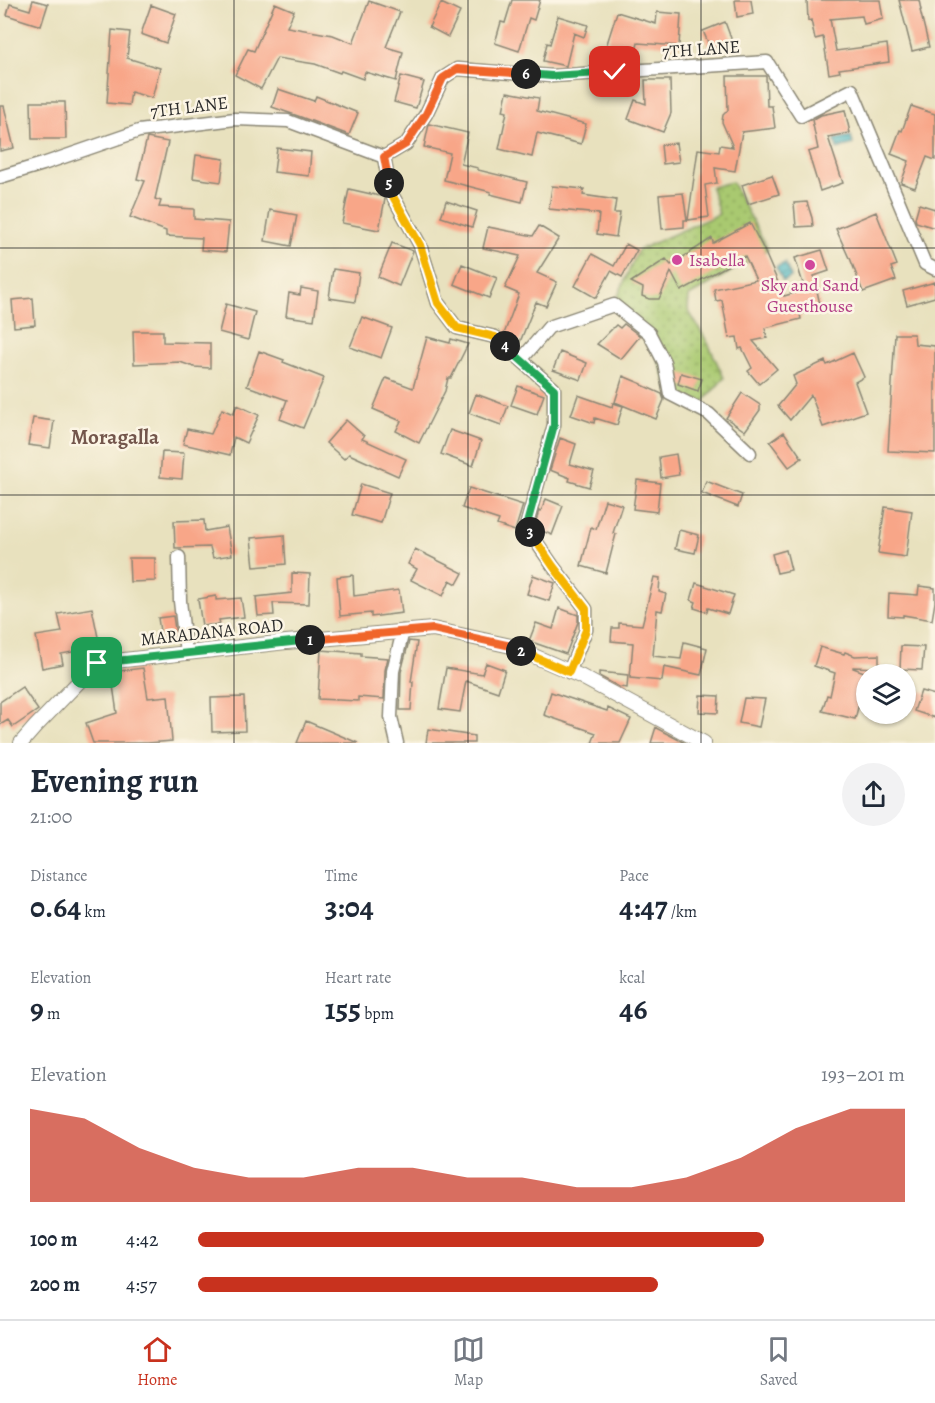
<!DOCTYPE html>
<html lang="en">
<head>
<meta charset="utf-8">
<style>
	body { margin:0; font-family:Alegreya,serif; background:#f2f2f3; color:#1f2937; height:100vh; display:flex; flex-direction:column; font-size:22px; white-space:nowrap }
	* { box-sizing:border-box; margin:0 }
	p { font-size:20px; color:#747a83 }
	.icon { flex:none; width:33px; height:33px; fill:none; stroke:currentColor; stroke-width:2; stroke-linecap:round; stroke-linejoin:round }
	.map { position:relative; height:743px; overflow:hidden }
	.sheet { display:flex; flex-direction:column; background:#fff; flex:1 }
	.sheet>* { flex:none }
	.tools { position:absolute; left:856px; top:664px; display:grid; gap:12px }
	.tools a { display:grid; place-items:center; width:60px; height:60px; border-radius:50%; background:#fff; box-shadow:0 2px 4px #0004; font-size:30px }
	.pin { position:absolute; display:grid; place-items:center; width:51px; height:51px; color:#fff; margin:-26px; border-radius:12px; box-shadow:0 3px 9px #0006 }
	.km { position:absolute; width:30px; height:30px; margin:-15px; border-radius:50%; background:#222; color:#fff; font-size:16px; line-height:30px; text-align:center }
	.round { display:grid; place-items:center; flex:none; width:63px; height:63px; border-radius:32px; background:#f2f2f3 }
	.summary { display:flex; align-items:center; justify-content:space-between; height:102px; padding:0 30px }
	h1 { font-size:33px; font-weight:600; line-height:45px }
	.metrics { display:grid; grid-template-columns:repeat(3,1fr); gap:9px; height:102px; padding:6px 30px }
	.metrics div { display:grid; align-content:center }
	.metrics b { font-size:30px; font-weight:600 }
	.metrics small { font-size:16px; font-weight:400 }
	.metrics p { font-size:16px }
	.chart { height:168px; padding:12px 30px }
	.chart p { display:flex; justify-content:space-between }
	.chart svg { width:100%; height:108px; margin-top:6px; fill:#c8321e; opacity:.7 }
	ul { padding:0 30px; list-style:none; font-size:20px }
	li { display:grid; grid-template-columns:96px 72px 1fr; align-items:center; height:45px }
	li i { height:15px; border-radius:8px; background:#c8321e }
	.tab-bar { display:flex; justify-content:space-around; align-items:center; height:84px; border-top:2px solid #e0e1e3; background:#fff; font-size:16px; color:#747a83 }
	.tab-bar a { display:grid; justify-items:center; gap:3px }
	.tab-bar .on { color:#c8321e }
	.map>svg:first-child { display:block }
</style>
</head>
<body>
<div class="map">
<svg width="935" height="743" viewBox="0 0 935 743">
	<defs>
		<pattern id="park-dots" width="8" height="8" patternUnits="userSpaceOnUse" patternTransform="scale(1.5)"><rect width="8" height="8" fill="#a9c970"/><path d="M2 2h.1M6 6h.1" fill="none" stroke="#8aa35c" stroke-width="1.8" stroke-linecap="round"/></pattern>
		<pattern id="water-rules" width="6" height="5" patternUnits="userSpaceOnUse" patternTransform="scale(1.5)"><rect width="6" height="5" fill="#47b5c0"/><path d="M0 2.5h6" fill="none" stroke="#3b939c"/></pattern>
	</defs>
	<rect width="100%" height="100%" fill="#fcf5e5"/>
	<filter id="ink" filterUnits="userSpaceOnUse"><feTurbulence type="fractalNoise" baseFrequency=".0167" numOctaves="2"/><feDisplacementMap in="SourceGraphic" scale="12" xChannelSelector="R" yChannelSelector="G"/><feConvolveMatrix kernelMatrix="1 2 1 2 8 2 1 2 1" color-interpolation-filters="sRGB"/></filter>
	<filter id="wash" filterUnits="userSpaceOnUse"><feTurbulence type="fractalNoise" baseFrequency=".008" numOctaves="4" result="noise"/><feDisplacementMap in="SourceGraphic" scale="24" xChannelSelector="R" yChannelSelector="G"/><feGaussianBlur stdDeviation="1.35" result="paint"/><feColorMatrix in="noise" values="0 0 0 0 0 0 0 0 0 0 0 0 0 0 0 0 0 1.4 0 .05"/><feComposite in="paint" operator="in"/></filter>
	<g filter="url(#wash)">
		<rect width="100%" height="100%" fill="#e8e1be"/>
		<!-- park -->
		<path fill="url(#park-dots)" stroke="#6a7a4e" stroke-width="1.5" d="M732 182 768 250 689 296 688 310 708 343 724 378 698 408 670 394 649 333 614 305 638 250 719 214 711 187Z"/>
		<!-- water -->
		<path fill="url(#water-rules)" stroke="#397076" stroke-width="1.5" d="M851 136 853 144 837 149 835 139Z
			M785 263 791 277 783 281 776 267Z"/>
		<g id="blocks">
			<!-- building -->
			<path fill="#f8a688" d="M33 0 48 4 41 26 7 15 10 4 30 10Z
				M512 0H540L534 20 529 18 519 51 495 43 501 22 505 23Z
				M735 0H751L753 14 737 17Z
				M807 0H880L883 19 864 24 862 16 830 19 836 51 887 44 889 62 839 69 840 72 829 74 823 37 815 39 811 20 808 21Z
				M899 0H919L921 10H920L929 47 912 51Z
				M369 1 400 12 386 47 403 52 396 81 365 72 363 79 341 71 340 73 315 64 277 58 261 89 235 75 248 49 254 51 275 3 294 11 287 27 333 35 353 43Z
				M441 3 460 12 448 37 429 27Z
				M151 5 176 14 166 43 141 34Z
				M617 12 656 24 657 12 681 14 679 46 638 43 634 59 605 50Z
				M558 16 588 25 584 37 574 33 566 66 543 61 547 43 550 44Z
				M725 22 732 41 711 49 703 31Z
				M112 30 130 32 127 58 160 68 152 98 131 92 129 105 107 103Z
				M401 76 424 82 416 108 394 102Z
				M727 76H766L767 106H772L775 128 742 132 735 171 715 168 717 183 705 185 709 217 688 220 698 149 719 152 720 145 733 147 722 122 723 115 728 110Z
				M645 80H670L671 113 663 132 628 119 635 100 646 104Z
				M278 89 314 101 316 96 358 113 349 135 298 116 272 107Z
				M507 92 539 98 537 111 586 124 581 144 537 133 532 157 499 149 507 112 503 111Z
				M31 102H65L66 139H32Z
				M0 106H4L14 148 0 151Z
				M911 106 935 114V160L927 157 915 188 901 183 909 161 891 154 900 130 902 131Z
				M845 110 850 133 828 137 843 183 820 191 808 152 818 149 812 120 821 115Z
				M429 124 468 133 461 164 478 168V170L527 182 522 202 490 194 491 192 444 180 450 153 424 147Z
				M147 138 168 142 155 199 161 201 159 207 194 209V219L229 222 226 252 201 250 202 238 166 236V231L130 217 145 181 137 179Z
				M676 143 679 162 663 164 661 145Z
				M277 148 311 152 309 176 274 172Z
				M196 155 224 159 221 182 193 178Z
				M772 175 779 194 748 204 742 185Z
				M552 186 584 189 583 195 616 200 614 213H620L616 237 597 234 599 214 549 209Z
				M349 189 384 197 385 199 379 230 342 223Z
				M683 193 687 220H684V227L662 229 659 195Z
				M446 201 477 211 472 227 441 217Z
				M807 202 812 218 813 226 796 227 794 203Z
				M919 204 935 209V228L916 222 915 218Z
				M270 210 297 215 291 246 265 241Z
				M876 212 897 265 891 267 896 280 863 292 850 258H849L836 229Z
				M750 223 763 248 784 296 805 290 795 258 822 250 829 271 814 276 821 310 800 314 801 319 765 328 767 338 753 341 777 369 759 384 748 371 752 368 742 348 739 349 737 337 729 338 722 300 716 301 714 289 756 280 745 256 681 291 671 272 659 299H649L642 296 643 288 631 282 666 259 671 265 712 238 713 243Z
				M539 226 559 238 537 273 557 282 546 306 536 302 520 342 508 337 504 334 519 294 505 288 520 256 483 248 488 227 533 236Z
				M392 243 413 251 399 286 378 277Z
				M626 244 637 250 622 277 611 271 596 298 575 286 592 254 614 266Z
				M462 264 497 278 489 298 454 284Z
				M333 269 359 273 355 302 329 298Z
				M935 282V297L907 305 903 291Z
				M301 288 318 291 314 320 286 316 289 293 300 295Z
				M33 298 35 325 14 327 12 300Z
				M226 304 255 312 248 340 219 332Z
				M362 317 392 328 381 358 350 347Z
				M624 324 640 336 621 359 597 344 616 325 620 328Z
				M133 331H163V342L210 343V368L194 367 180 362 134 364Z
				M895 334H914L915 344 935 346V453L888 451Z
				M427 337 450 343 451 339 468 344 451 378H448L445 391 419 443 396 431 401 421 373 409 386 378 413 388Z
				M259 351 284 360 283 362 324 378 303 428 280 419 287 400 247 386Z
				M560 352 587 363 581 380 553 370Z
				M853 353 864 377 855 382 866 412 823 427 811 395 790 420 778 406 796 384 793 376 825 361 827 365Z
				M681 373 702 379 698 391 678 384Z
				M623 376 642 384V385L662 394 664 400 656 419 615 402Z
				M518 386 544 395 537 414 511 405Z
				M742 393 760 405V410L745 431 726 418Z
				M476 394 508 406 501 425 469 413Z
				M578 395 612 407 613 403 623 406 617 425 595 418 594 423 571 415Z
				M237 405 259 415 246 443 234 437 230 455 183 444 187 429 211 434 222 409 233 414Z
				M33 418 54 421 50 448 28 445Z
				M346 420 364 436 362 439 406 459 398 476 349 454 344 459 326 443Z
				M450 430 481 441 473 466 441 454Z
				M784 432 802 458 789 467 770 442Z
				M560 438 576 444 570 464 594 471 589 487 569 481 570 478 550 470Z
				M162 452 184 453 182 479 160 477Z
				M676 454 679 475 661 478 659 457Z
				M637 480 660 483 657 512 633 509Z
				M706 481 742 495 738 507 702 493Z
				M361 484 390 493 381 523 352 515Z
				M469 488 523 505 515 531 497 525 499 520 462 508Z
				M546 499 563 506 552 535 537 529 535 525 539 510 541 511Z
				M605 500 622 505 613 533 616 534 606 573 581 566 591 527 596 529Z
				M885 507 912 511 906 557 878 553Z
				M204 520 205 531 227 527 232 555 213 558 210 547 175 548 174 521Z
				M679 530 699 535 695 553 675 549Z
				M284 535 286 564 254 567 251 538Z
				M415 549 463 573 457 584 450 580 443 596 411 580 417 569 408 564Z
				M786 550 791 570 777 573 772 554Z
				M129 558H155V581L130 582Z
				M292 573 310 574 309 604 273 603 274 615 258 616 256 597 292 593Z
				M353 575 354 596 399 590 402 613 371 617V613L340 616 337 577Z
				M533 575 555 583 549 601 527 594Z
				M654 577 660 578 659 592 666 594 662 611 657 610 653 656 681 659 684 642 707 648 701 675 664 667 662 681 630 678 633 643 611 641 612 628H619V623L642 625Z
				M696 583 734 595 728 614 708 608 707 612 694 608 696 602 691 600Z
				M919 586 935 588V602L932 620 903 615V617L888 616 889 593 918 595Z
				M216 596V600L241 598 244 617 219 620 220 624 202 626 198 599Z
				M92 608 100 647 61 654 63 664 42 668 36 636 62 632 58 614Z
				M559 608 578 615V622L566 654 529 641 536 623 553 629Z
				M173 616 176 636 161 638 158 618Z
				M409 641 417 642 411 682H413L411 710H400L401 672Z
				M901 646 924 647 922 670 900 669Z
				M820 647 844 654 845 652 855 656 879 655V668L853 667V668L867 673 855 719 822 711 827 695 830 696 835 673 814 666Z
				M321 650 361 653V656L388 658 385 670 384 699 358 697V701L318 699Z
				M486 663 505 670 498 692 466 681 460 712 439 709 446 668 482 674Z
				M143 668 148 698 168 696 172 741 148 743H93L86 723 117 713 111 672Z
				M599 672 628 675 627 688 619 687 599 676Z
				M22 687 38 710 13 727 8 720 0 725V702Z
				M921 691 935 695V718L914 711Z
				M551 692 607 711 608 708 631 719 620 743H592L596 733 544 715Z
				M700 695 719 696 718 713 699 712Z
				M244 697 245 731 212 732 211 698Z
				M744 698 765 699 759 727 739 723Z
				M306 721 358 743H297Z
				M656 727V728L685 743H651Z
				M428 729 474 736V743H426Z"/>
		</g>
	</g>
	<g filter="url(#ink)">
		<use href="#blocks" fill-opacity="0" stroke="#8a8674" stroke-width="1.5"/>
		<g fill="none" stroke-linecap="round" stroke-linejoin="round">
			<defs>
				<path id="minor" d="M384 157 390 191 420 245 438 303 457 328 495 337 554 389V425L526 527 553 566 586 609V630L569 672
					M0 177 43 164 139 131 235 119 288 121 384 157 406 144 426 114 443 78 457 69 552 76 767 62 801 116 852 90 925 264 935 269
					M521 360 549 327 614 305 649 333 664 362 670 394 709 414 750 453
					M179 557 180 601 186 653
					M397 743 391 717 393 671 403 631"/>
				<path id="tertiary" d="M21 743 35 727 97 663 286 642 433 629 511 646 580 676 704 743"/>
			</defs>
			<!-- minor casing -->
			<use href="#minor" stroke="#8a8674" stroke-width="15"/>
			<!-- tertiary casing -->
			<use href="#tertiary" stroke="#8a8674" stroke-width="16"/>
			<!-- minor -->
			<use href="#minor" stroke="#fff" stroke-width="12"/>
			<!-- tertiary -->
			<use href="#tertiary" stroke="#fff" stroke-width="14"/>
		</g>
	</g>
	<g fill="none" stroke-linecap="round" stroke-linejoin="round" filter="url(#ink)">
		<defs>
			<path id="split-1" d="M97 663 310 640"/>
			<path id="split-2" d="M310 640 433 629 511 646 521 651"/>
			<path id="split-3" d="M521 651 569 672 586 630V609L553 566 530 532"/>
			<path id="split-4" d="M505 346 554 389V425L526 527 530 532"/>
			<path id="split-5" d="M389 183 390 191 420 245 438 303 457 328 495 337 505 346"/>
			<path id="split-6" d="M389 183 384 157 406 144 426 114 443 78 457 69 526 74"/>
			<path id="split-7" d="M526 74 552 76 615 72"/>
		</defs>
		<!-- split-1 casing -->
		<use href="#split-1" stroke="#fff" stroke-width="12"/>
		<!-- split-2 casing -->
		<use href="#split-2" stroke="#fff" stroke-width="12"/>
		<!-- split-3 casing -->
		<use href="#split-3" stroke="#fff" stroke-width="12"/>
		<!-- split-4 casing -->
		<use href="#split-4" stroke="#fff" stroke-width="12"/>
		<!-- split-5 casing -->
		<use href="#split-5" stroke="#fff" stroke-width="12"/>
		<!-- split-6 casing -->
		<use href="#split-6" stroke="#fff" stroke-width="12"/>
		<!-- split-7 casing -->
		<use href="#split-7" stroke="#fff" stroke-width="12"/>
		<!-- split-1 -->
		<use href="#split-1" stroke="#22a559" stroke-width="8"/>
		<!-- split-2 -->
		<use href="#split-2" stroke="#f0652b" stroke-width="8"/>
		<!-- split-3 -->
		<use href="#split-3" stroke="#f5b400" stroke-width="8"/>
		<!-- split-4 -->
		<use href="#split-4" stroke="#22a559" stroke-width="8"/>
		<!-- split-5 -->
		<use href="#split-5" stroke="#f5b400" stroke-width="8"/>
		<!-- split-6 -->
		<use href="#split-6" stroke="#f0652b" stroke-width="8"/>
		<!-- split-7 -->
		<use href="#split-7" stroke="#22a559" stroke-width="8"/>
	</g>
	<!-- grid -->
	<path fill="none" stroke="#2b2b2b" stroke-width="1.5" stroke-opacity="0.55" d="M234 0V743M468 0V743M701 0V743M0 248H935M0 495H935"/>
	<!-- markers -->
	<g fill="#d1479c" stroke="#fcf5e5" stroke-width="2">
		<circle cx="677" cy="260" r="6"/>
		<circle cx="810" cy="265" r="6"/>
	</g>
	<g text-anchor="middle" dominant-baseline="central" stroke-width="5" stroke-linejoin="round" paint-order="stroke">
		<!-- street labels -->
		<g font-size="18" fill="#2b2b2b" stroke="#fcf5e5">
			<text transform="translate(701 49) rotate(-4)">7TH LANE</text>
			<text transform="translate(189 107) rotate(-7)">7TH LANE</text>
			<text transform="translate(212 632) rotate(-6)">MARADANA ROAD</text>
		</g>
		<!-- hotel labels -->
		<g font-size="18" fill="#b23c85" stroke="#fcf5e5" text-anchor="start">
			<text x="689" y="260">Isabella</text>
			<text x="810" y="285" text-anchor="middle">Sky and Sand<tspan x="810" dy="21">Guesthouse</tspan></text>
		</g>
		<!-- quarter labels -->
		<g font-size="21" font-weight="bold" fill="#73564c" stroke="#fcf5e5">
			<text x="115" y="437">Moragalla</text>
		</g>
	</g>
</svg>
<div class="tools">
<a><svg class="icon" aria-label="layers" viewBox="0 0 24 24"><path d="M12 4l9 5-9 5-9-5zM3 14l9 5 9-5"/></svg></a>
</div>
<div class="pin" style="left:97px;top:663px;background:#1e9e55"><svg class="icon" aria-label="arrive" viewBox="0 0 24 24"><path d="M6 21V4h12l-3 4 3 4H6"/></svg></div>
<div class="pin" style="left:615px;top:72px;background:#d93025"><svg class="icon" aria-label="check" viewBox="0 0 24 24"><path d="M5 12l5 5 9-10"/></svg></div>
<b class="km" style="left:310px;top:640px">1</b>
<b class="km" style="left:521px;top:651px">2</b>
<b class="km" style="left:530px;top:532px">3</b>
<b class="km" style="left:505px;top:346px">4</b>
<b class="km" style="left:389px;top:183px">5</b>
<b class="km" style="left:526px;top:74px">6</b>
</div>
<section class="sheet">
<div class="summary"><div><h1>Evening run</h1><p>21:00</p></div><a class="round"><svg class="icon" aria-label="share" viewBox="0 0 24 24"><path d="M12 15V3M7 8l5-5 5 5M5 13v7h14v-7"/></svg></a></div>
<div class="metrics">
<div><p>Distance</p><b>0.64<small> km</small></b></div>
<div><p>Time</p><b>3:04</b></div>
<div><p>Pace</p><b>4:47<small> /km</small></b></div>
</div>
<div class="metrics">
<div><p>Elevation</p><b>9<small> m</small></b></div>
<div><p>Heart rate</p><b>155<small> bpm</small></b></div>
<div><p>kcal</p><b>46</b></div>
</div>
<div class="chart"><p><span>Elevation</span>193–201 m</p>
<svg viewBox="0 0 160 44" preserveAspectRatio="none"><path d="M0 44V6L10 10L20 22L30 30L40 34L50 34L60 30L70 30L80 34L90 34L100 38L110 38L120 34L130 26L140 14L150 6L160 6V44z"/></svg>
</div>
<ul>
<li><b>100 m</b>4:42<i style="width:80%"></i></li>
<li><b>200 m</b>4:57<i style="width:65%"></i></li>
</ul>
</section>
<nav class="tab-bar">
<a class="on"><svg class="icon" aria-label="home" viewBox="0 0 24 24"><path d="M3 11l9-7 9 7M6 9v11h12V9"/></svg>Home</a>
<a><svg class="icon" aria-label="map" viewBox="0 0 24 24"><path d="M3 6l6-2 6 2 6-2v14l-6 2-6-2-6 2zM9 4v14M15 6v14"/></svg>Map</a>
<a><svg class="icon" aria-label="saved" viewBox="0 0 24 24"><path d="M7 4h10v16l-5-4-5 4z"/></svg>Saved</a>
</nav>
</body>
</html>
